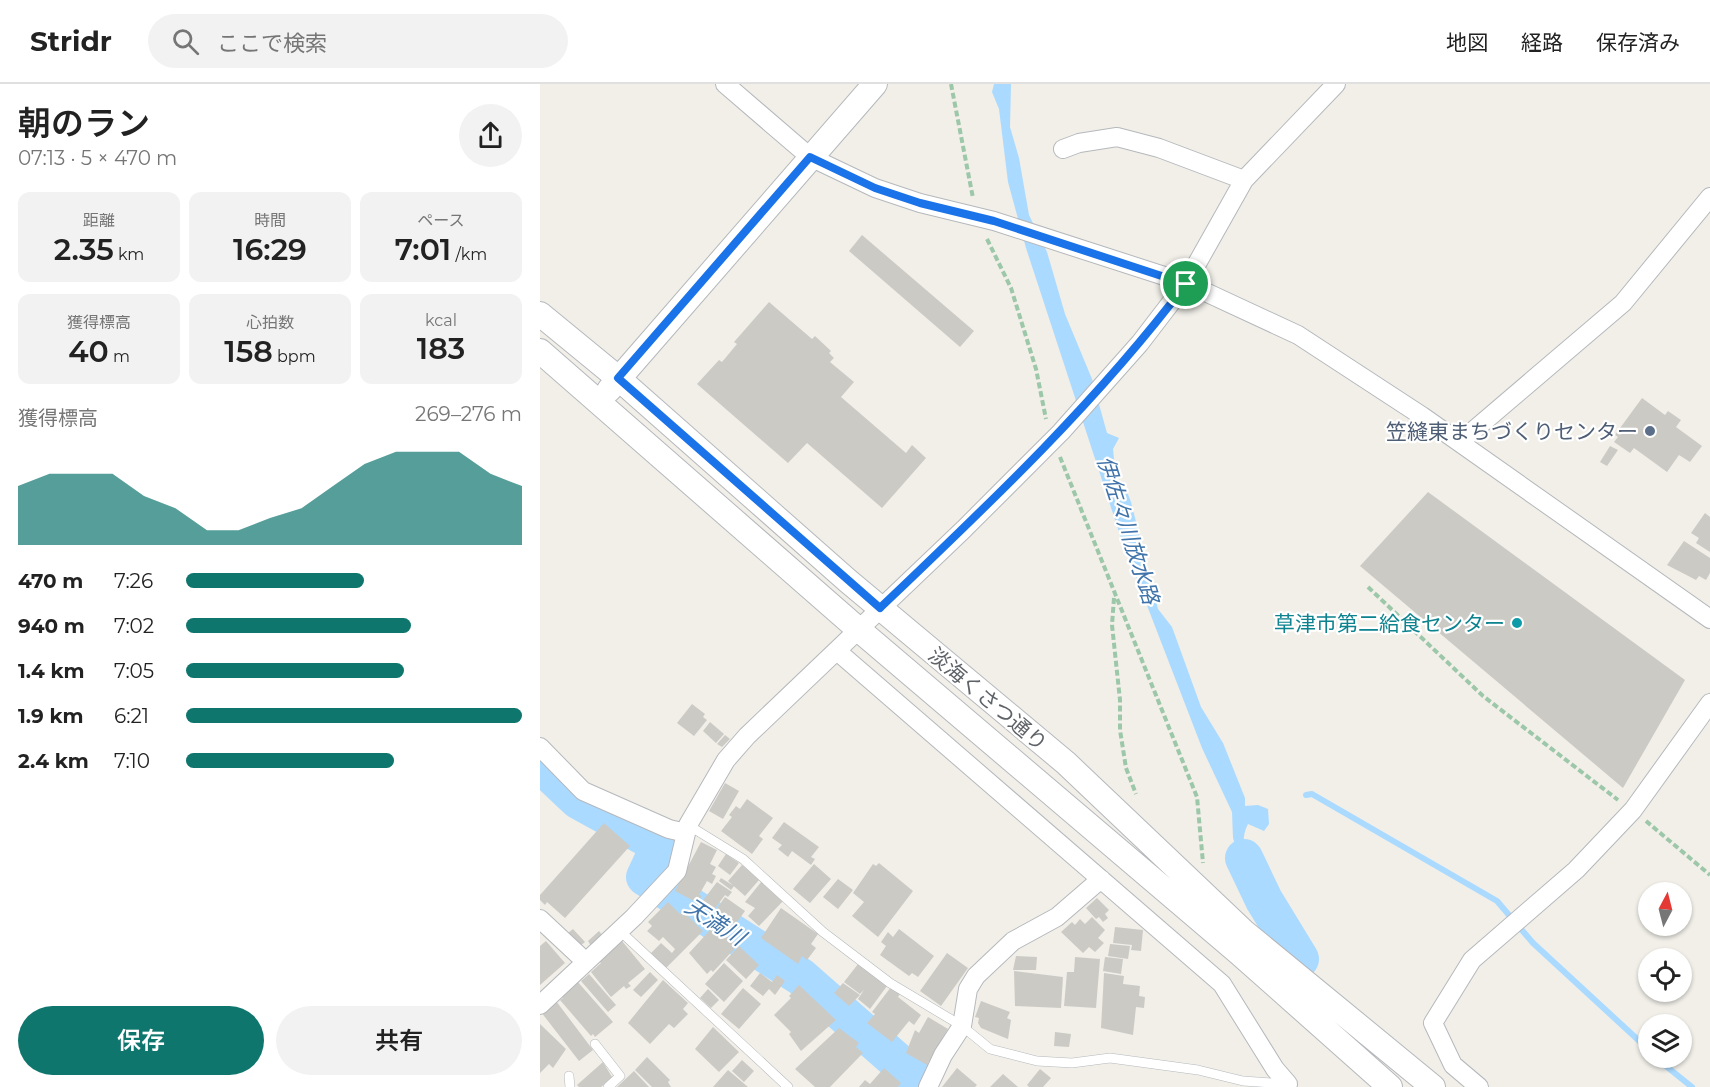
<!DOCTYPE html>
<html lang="ja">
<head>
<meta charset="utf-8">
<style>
	body { margin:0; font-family:Montserrat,"Noto Sans JP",sans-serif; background:#f2f2f2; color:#222; height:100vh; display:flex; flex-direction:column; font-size:22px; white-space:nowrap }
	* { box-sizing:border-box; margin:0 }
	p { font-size:20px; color:#767676 }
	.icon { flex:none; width:33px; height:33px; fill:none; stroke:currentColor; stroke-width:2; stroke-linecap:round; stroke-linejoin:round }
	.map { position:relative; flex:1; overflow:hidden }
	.sheet { display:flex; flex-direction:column; background:#fff; width:540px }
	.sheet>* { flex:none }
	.needle { width:39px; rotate:7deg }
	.tools { position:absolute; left:1098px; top:798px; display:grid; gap:12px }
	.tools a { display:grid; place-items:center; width:54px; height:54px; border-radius:50%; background:#fff; box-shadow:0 2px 4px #0004; font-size:30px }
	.pin { position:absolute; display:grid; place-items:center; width:51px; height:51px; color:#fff; margin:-26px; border:3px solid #fff; border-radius:50%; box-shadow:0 2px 6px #0007 }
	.round { display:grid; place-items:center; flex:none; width:63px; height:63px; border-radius:32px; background:#f2f2f2 }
	.summary { display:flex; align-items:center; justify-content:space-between; height:102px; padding:0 18px }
	h1 { font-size:33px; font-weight:600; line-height:45px }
	.metrics { display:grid; grid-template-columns:repeat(3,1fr); gap:9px; height:102px; padding:6px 18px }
	.metrics div { display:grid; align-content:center; border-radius:12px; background:#f2f2f2; text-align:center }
	.metrics b { font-size:30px; font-weight:600 }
	.metrics small { font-size:16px; font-weight:400 }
	.metrics p { font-size:16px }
	.chart { height:168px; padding:12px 18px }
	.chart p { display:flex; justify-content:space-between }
	.chart svg { width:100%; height:108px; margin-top:6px; fill:#0f766e; opacity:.7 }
	.primary-button { display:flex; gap:12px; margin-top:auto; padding:12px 18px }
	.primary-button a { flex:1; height:69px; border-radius:36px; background:#0f766e; color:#fff; font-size:24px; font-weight:600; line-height:69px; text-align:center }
	.primary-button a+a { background:#f2f2f2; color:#222 }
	ul { padding:0 18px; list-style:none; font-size:20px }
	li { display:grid; grid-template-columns:96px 72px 1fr; align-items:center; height:45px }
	li i { height:15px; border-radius:8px; background:#0f766e }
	header { display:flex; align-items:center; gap:36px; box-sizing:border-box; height:84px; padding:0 30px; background:#fff; border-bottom:2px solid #e0e0e0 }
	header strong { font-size:28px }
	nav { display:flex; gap:33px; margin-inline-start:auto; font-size:21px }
	.search { width:420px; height:54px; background:#f2f2f2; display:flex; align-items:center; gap:15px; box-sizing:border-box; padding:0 21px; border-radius:33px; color:#767676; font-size:22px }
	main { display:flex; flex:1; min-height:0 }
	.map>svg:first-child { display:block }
</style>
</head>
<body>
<header>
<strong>Stridr</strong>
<div class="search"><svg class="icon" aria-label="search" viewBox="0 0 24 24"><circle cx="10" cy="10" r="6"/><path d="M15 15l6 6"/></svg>ここで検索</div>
<nav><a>地図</a><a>経路</a><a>保存済み</a></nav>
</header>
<main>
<section class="sheet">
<div class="summary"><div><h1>朝のラン</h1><p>07:13 · 5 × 470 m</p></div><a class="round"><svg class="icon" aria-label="share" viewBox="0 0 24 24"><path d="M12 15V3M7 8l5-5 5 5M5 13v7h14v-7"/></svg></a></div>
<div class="metrics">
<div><p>距離</p><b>2.35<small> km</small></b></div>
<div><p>時間</p><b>16:29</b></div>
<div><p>ペース</p><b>7:01<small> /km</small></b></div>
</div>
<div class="metrics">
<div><p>獲得標高</p><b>40<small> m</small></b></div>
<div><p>心拍数</p><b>158<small> bpm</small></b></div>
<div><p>kcal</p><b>183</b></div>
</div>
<div class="chart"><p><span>獲得標高</span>269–276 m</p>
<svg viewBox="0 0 160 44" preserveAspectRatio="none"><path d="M0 44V20L10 15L20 15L30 15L40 24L50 29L60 38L70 38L80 33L90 29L100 20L110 11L120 6L130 6L140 6L150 15L160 20V44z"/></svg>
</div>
<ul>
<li><b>470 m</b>7:26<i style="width:53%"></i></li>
<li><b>940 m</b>7:02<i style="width:67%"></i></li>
<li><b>1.4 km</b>7:05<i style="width:65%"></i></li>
<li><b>1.9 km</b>6:21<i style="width:100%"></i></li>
<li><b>2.4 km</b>7:10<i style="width:62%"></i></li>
</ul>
<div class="primary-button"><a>保存</a><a>共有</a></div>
</section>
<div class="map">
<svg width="1170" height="1003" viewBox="0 0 1170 1003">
	<rect width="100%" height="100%" fill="#f1efe8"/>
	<!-- water -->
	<path fill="#aadaff" d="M454 0H471L470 43 479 74 489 131 507 168 525 230 552 295 567 349 579 354 573 365 576 396 583 398 591 418 618 525 632 543 661 623 683 659 705 714V722L718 721 728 725 729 740 724 747 708 740C693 767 721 801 733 825L720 816 700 776 693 754 692 728 662 664 581 454 486 164 468 98 459 25 452 8Z"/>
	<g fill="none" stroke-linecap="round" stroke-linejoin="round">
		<!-- stream -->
		<path stroke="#aadaff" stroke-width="6" d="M766 711 772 710 957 817 993 859 1108 965
			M1116 974 1152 1003"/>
		<!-- river -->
		<path stroke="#aadaff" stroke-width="38" d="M0 680 38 716 120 761 105 793 261 893 375 993 368 1003
			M704 774 724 816 760 875"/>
	</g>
	<!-- building -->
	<path fill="#cccac5" d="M322 151 434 247 420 263 309 167Z
		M229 218 272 255 275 252 291 267 289 269 294 274 290 278 314 298 301 313 366 369 372 361 386 374 342 424 267 359 248 379 157 300 179 276 182 278 197 260 194 258Z
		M1102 314 1125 331 1128 327 1141 336 1136 343 1162 362 1150 378 1139 371 1127 388 1094 364 1090 369 1074 358 1078 353 1075 351Z
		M1070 362 1078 366 1067 382 1060 378Z
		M888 408 1145 596 1083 704 820 482Z
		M1165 429 1170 433V468L1156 459 1159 454 1151 449Z
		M1144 457 1170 474V489L1166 496 1159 492 1156 496 1127 481Z
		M152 620 165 630 163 633 167 636 154 652 137 639Z
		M170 638 184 650 176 659 163 647Z
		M185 651 190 655 182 663 177 660Z
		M185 699 199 707 183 735 169 727Z
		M207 715 233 734 219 752 223 755 212 770 181 747 192 733 189 731 196 722 200 725Z
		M244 738 279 763 271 773 275 775 271 781 252 767 248 773 238 765 242 761 232 754Z
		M64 739 90 762 25 834 7 818 5 821 0 816V811Z
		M161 758 177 766 170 780 176 783 172 790 176 792 172 800 167 797 159 811 162 812 156 818 135 807Z
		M186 770 199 779 190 791 178 782Z
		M339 779 373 807 338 853 312 832 324 818 313 809 333 780 336 782Z
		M274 780 291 795 270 819 253 805Z
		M202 781 219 796 205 812 188 797Z
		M181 794 194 802 191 806 179 797Z
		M298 795 313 806 298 825 283 813Z
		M222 797 243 817 219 842 208 832 215 824 205 818Z
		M177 798 192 808 188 813 185 811 173 827 161 819Z
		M185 813 205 827 195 841 175 827Z
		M557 814 569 826 565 830 568 834 563 838 559 833 556 835 546 824Z
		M128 818 140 830 143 827 163 847 126 884 111 869 121 859 132 869 135 865 123 853 119 857 107 847 112 842 108 838Z
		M241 824 278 850 271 860 276 864 267 876 262 872 258 880 221 854Z
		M552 833 565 846 558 854 564 859 555 868 549 863 543 869 521 848 532 838 535 841 540 835 545 840Z
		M575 843 603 846 601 867 591 866 592 861 573 859Z
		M33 845 45 858 40 862 28 849Z
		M171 845 182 855 186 852 198 861 173 888 171 886 167 890 149 869Z
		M359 845 394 872 378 893 372 889 369 892 340 871 346 862 341 858 348 848 353 853Z
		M59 847 63 852 51 862 48 857Z
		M6 857 25 879 0 901V862Z
		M82 857 105 885 88 899 91 902 86 905 84 902 71 913 51 888 61 879 59 877Z
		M570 860 590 862 588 875 568 872Z
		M199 862 219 881 206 895 186 876Z
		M407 869 428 884 401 922 380 907Z
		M476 872 497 873 496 886H473Z
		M535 873 560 875 556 924 524 922 527 888H534Z
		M565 873 583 875 581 890 563 887Z
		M184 879 203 897 184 918 165 900Z
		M318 880 347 902 330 925 318 915 324 906 320 910 304 898Z
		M474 887 523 893 521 924 475 922Z
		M110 888 118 896 101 913 93 906Z
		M220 889 232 898 237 891 245 897 235 911 229 905 223 912 210 902Z
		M564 889 584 892 583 900 600 902 599 912 605 913 604 924 596 923 593 951 561 944Z
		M49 890 76 921 68 928 41 897Z
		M123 896 148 919 143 925 148 930 134 944 129 940 110 960 88 939Z
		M37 897 73 938 55 953 53 950 51 952 20 916 23 914 21 911Z
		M303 899 320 911 309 922 294 909Z
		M259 901 296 936 261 967 249 950 251 948 234 931 251 914 249 912Z
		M351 903 360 910 358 913 381 931 374 941 369 937 352 958 327 939 335 930 332 928Z
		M203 904 221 920 199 945 181 930Z
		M168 905 179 916 171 924 160 914Z
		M16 917 53 966 39 977 1 928Z
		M441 917 470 928 467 934 471 936 468 955 441 944 438 939 439 934 435 933Z
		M388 933 408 945 387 981 366 969 375 946 379 949Z
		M0 940 26 965 13 984 9 980 0 989Z
		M173 943 199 968 179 988 155 965Z
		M299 944 319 959 316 963 323 969 290 1003H275L255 985Z
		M515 948 531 950 529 963 514 962Z
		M107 973 130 996 128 998 131 1003H112L95 986Z
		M202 976 214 987 204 998 192 987Z
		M63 978 72 993 61 1003H39L37 1001Z
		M344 984 361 999 358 1003H319L325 996 330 1000Z
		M417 984 437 1001 435 1003H402Z
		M500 985 511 994 503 1003H489L487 1001Z
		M188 986 208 1003H173Z
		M94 987 109 1003H77Z
		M463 990 478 1003H450Z"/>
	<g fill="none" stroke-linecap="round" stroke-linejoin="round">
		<defs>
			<path id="service" d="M148 741 203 775 283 848 350 899 422 942 450 965 497 977 532 979 570 974 658 986 703 997 747 1000
				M80 847 248 1003
				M55 960 80 992 68 1003
				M29 992 30 1003"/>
			<path id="minor" d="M185 0 270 73 335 104 380 119 454 137 646 199 758 251 882 332 1170 535
				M523 65 539 59 577 53 619 64 704 96
				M920 358 1083 219 1170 113
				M297 567 682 900 735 985 748 1000
				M0 663 43 707 129 745 146 749
				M0 835 46 878
				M0 921 94 833 137 787 148 741 186 676 207 652 424 445 521 348 600 259 646 199 704 96 796 0
				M388 1003 403 971 422 942 428 905 436 892 473 857 517 833 561 795
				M939 1003 913 981 893 939 932 876 1036 786 1093 726 1170 619"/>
			<path id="tertiary" d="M0 230 78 294 308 497 526 679 703 847 893 1003
				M0 267 318 545 698 868 850 1003
				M69 306 335 0"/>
		</defs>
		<!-- service casing -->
		<use href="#service" stroke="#b5b8bc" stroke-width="10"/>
		<!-- minor casing -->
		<use href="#minor" stroke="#b5b8bc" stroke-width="20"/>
		<!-- tertiary casing -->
		<use href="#tertiary" stroke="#b5b8bc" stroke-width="26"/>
		<!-- path -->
		<path stroke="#9cc7a9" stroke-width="4" stroke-dasharray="6 3" stroke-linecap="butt" d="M411 0 433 114
			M447 155 471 204 496 285 506 335
			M520 373 657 713 663 779
			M828 503 943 612 1078 716
			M574 514 572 541 580 616V646L586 684 596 710
			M1106 737 1170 791"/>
		<!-- service -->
		<use href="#service" stroke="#fff" stroke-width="9"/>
		<!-- minor -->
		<use href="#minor" stroke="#fff" stroke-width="18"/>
		<!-- tertiary -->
		<use href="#tertiary" stroke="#fff" stroke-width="24"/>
	</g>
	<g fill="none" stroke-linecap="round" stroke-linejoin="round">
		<defs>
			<path id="route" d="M270 73 335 104 380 119 454 137 646 200C556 319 448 421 340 524L78 294Z"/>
		</defs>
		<!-- route casing -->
		<use href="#route" stroke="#fff" stroke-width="12"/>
		<!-- route -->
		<use href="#route" stroke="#1a73e8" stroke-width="8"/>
	</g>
	<!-- markers -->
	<circle fill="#5c6f8a" stroke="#fff" stroke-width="2" cx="1110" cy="347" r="6"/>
	<circle fill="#0f9aa8" stroke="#fff" stroke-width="2" cx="977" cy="539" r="6"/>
	<g text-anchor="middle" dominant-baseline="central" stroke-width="4.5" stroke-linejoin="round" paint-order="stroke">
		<!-- service labels -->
		<g font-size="21" fill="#4e5e75" stroke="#fff" text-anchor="end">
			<text x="1098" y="347">笠縫東まちづくりセンター</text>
		</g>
		<!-- culture labels -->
		<g font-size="21" fill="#0d838f" stroke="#fff" text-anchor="end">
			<text x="965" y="539">草津市第二給食センター</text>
		</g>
		<!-- street labels -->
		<g font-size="21" fill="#5f6368" stroke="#fff">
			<text transform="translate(448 615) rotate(40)">淡海くさつ通り</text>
		</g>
		<!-- water labels -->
		<g font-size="22" font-style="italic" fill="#4174aa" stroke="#fff">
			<text transform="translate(588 446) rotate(72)">伊佐々川放水路</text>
			<text transform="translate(175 838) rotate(33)">天満川</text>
		</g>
	</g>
</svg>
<div class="tools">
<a><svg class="needle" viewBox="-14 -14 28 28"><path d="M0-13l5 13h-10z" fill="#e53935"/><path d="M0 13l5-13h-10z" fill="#767676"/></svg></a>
<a><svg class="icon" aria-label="locate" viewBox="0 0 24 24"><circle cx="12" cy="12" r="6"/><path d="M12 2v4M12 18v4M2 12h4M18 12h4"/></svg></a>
<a><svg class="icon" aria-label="layers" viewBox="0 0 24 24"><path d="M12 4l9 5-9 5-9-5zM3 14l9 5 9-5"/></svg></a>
</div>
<div class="pin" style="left:646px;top:200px;background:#1e9e55"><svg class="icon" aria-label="arrive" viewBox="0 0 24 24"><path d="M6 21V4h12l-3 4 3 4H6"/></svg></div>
</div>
</main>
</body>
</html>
